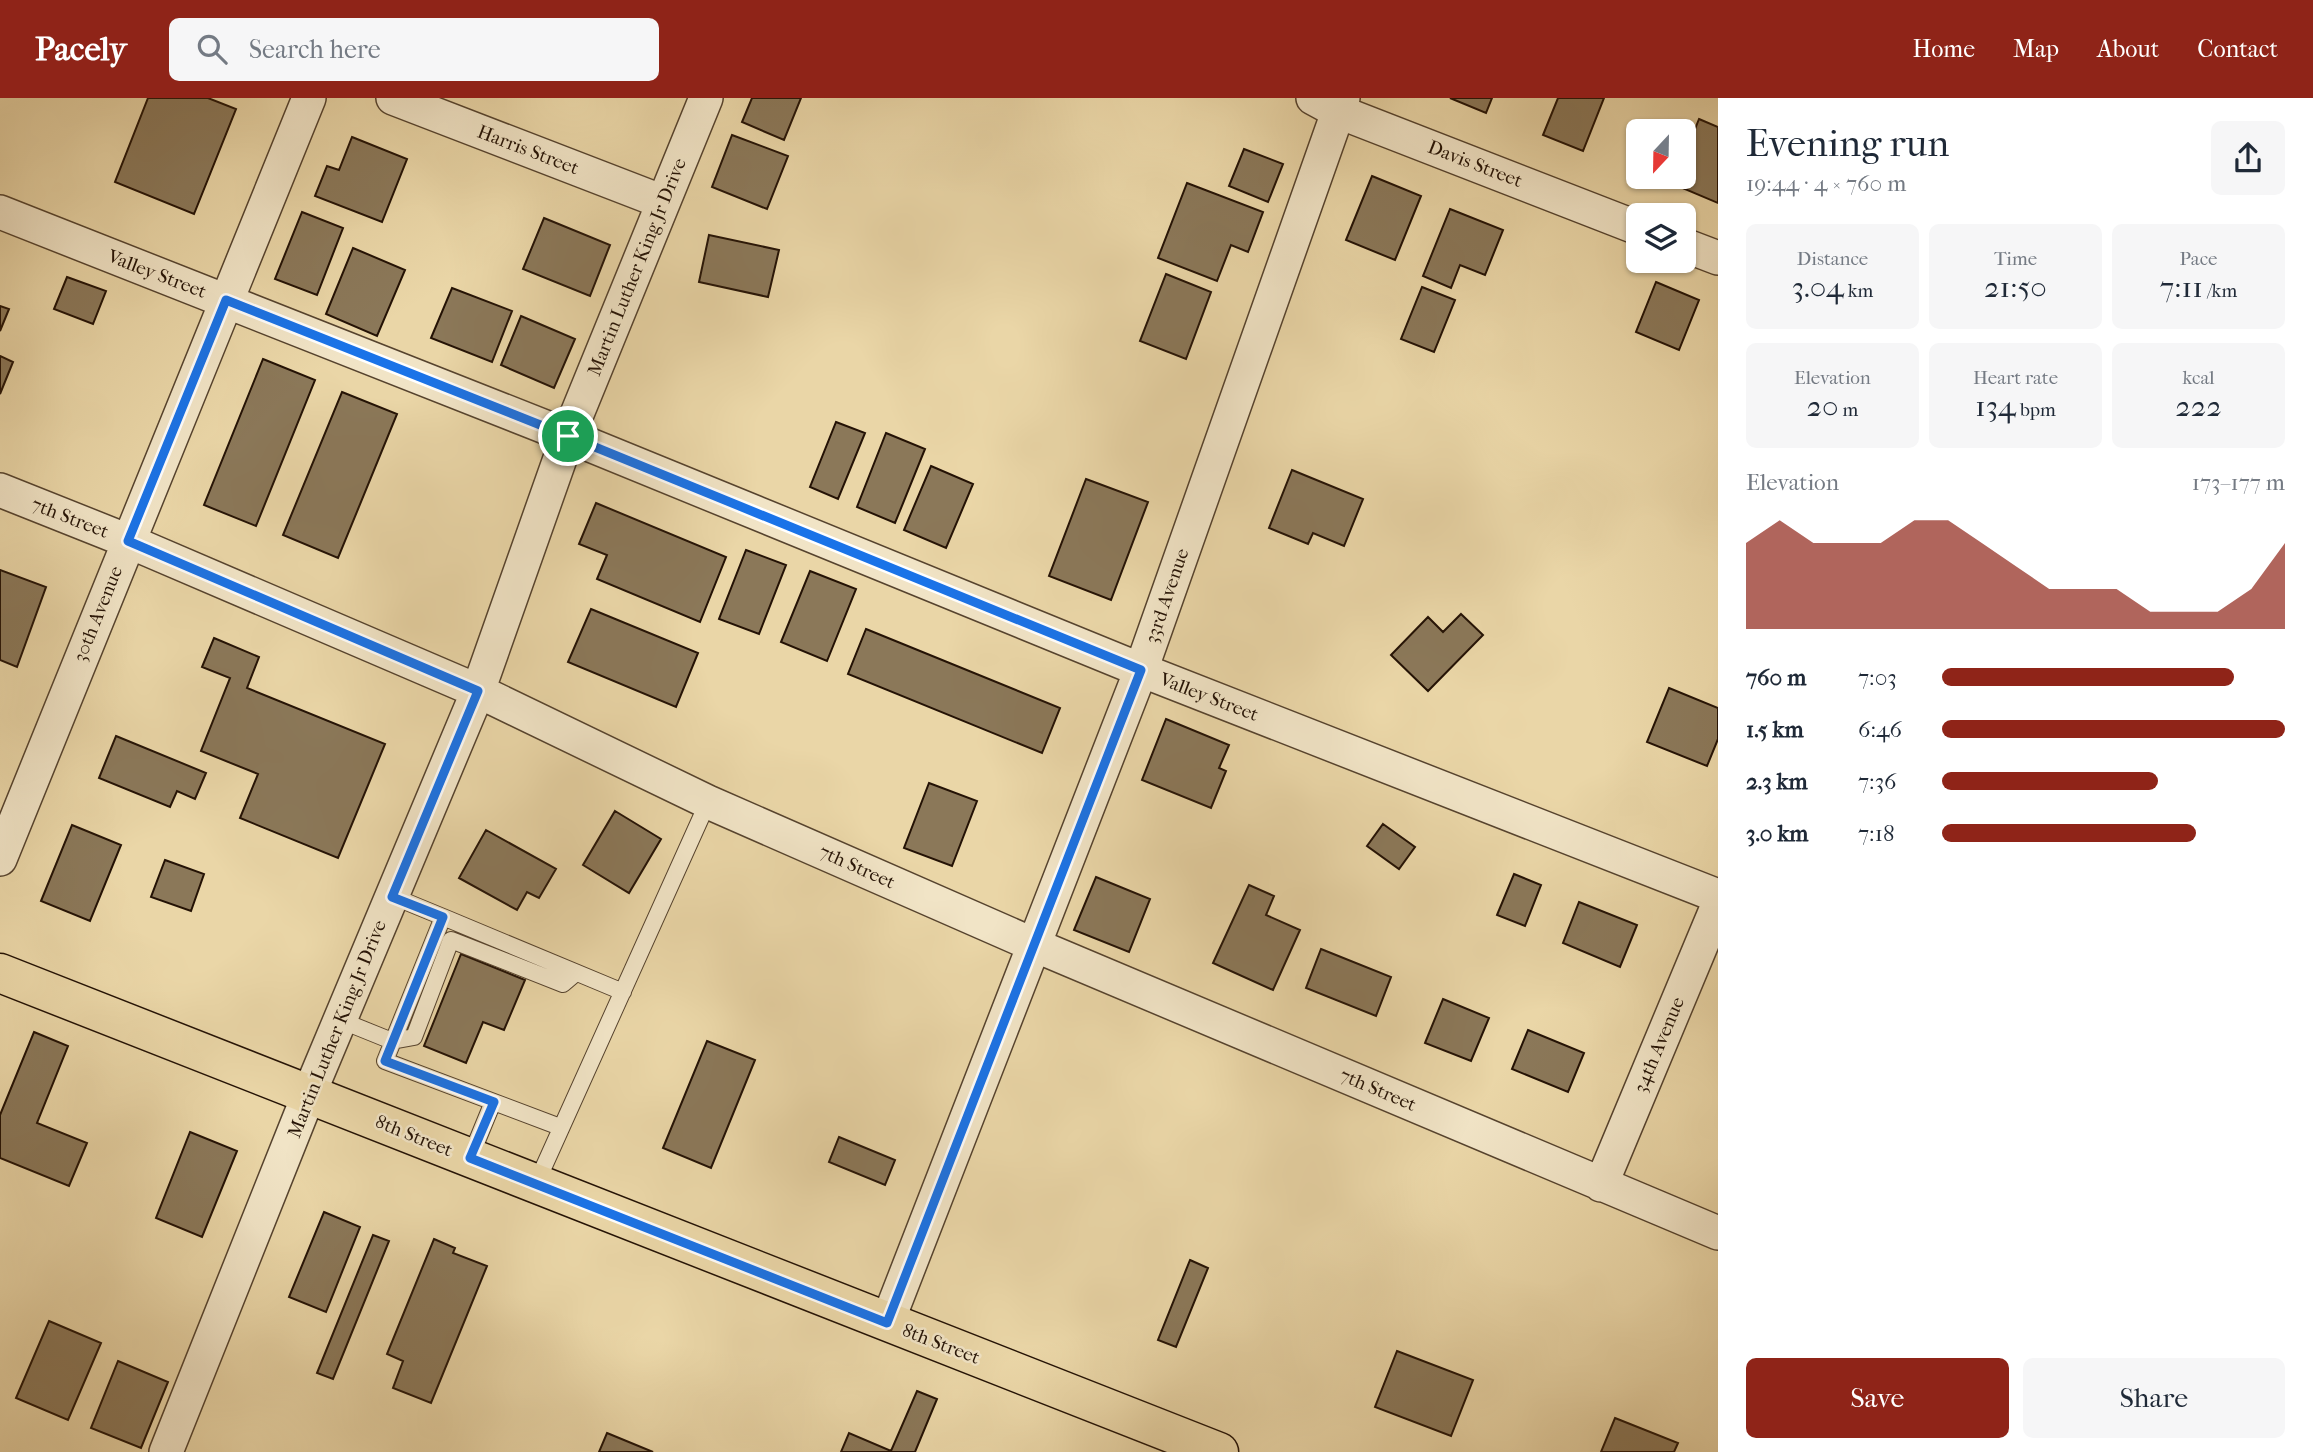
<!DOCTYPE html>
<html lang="en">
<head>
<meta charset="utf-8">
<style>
	body { margin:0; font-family:"IM FELL French Canon",serif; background:#f6f6f7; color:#1f2937; height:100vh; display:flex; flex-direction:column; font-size:26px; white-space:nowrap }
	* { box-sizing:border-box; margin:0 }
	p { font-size:23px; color:#747a83 }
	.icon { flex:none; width:38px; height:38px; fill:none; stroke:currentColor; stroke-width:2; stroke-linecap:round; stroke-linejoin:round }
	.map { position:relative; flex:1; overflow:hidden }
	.details { display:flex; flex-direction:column; background:#fff; width:595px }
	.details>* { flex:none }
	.needle { width:46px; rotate:202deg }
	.controls { position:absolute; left:1626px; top:21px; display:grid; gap:14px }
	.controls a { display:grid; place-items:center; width:70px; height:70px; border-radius:10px; background:#fff; box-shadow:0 2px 5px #0004; font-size:35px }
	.pin { position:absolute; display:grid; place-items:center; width:60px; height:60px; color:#fff; margin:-30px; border:4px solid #fff; border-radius:50%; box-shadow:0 2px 7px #0007 }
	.round { display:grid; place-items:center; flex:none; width:74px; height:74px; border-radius:10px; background:#f6f6f7 }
	.overview { display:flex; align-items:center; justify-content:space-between; height:119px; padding:0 28px }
	h1 { font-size:38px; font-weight:600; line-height:52px }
	.figures { display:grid; grid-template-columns:repeat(3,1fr); gap:10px; height:119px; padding:7px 28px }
	.figures div { display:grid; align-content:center; border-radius:10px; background:#f6f6f7; text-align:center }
	.figures b { font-size:30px; font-weight:600 }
	.figures small { font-size:19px; font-weight:400 }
	.figures p { font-size:19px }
	.chart { height:196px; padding:14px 28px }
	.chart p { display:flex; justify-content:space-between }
	.chart svg { width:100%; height:126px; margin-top:7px; fill:#8f2418; opacity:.7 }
	.button { display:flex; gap:14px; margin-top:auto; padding:14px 28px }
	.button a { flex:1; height:80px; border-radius:10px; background:#8f2418; color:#fff; font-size:28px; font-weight:600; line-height:80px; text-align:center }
	.button a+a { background:#f6f6f7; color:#1f2937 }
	ul { padding:0 28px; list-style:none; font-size:23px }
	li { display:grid; grid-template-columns:112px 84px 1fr; align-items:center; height:52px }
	li i { height:18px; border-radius:9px; background:#8f2418 }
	header { display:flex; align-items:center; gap:42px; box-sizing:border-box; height:98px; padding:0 35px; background:#8f2418; color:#fff }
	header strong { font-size:33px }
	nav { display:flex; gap:38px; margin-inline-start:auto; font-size:24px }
	.search { width:490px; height:63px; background:#f6f6f7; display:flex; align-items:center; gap:18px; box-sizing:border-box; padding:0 24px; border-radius:10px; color:#747a83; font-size:26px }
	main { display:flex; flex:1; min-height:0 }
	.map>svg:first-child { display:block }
</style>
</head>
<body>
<header>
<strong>Pacely</strong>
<div class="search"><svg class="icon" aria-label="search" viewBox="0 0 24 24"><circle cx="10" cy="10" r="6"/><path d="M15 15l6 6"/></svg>Search here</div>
<nav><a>Home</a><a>Map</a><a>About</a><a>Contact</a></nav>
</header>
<main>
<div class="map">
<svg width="1718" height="1354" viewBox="0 0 1718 1354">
	<rect width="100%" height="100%" fill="#ead6a7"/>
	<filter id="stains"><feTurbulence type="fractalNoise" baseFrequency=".00286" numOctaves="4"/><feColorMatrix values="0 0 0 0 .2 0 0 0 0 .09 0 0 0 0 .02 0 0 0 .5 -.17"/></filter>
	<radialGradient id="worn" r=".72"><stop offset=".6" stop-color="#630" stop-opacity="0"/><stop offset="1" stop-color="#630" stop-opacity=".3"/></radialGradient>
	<!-- building -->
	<path fill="#8b7859" stroke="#241205" stroke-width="2" d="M148 0H208L236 11 194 116 115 84Z
		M752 0H801L784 42 742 24Z
		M1450 0H1492L1486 15Z
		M1558 0H1604L1583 53 1543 37Z
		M1699 21 1718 29V105L1673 86 1676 79H1684V59Z
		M732 37 788 58 767 111 712 89Z
		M352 39 407 61 382 124 315 98 327 68 339 72Z
		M1244 51 1283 66 1268 104 1229 88Z
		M1372 78 1421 98 1395 162 1346 142Z
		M1187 85 1263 114 1248 154 1231 147 1217 183 1158 160Z
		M1450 111 1503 132 1485 177 1460 167 1451 190 1423 178Z
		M302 114 343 130 317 197 275 181Z
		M544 120 610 147 590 198 523 171Z
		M709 137 779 152 768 199 699 184Z
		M353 150 405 172 377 238 326 216Z
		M1166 176 1211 194 1186 261 1140 243Z
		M67 179 106 193 93 226 54 211Z
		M1656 184 1699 202 1679 252 1636 234Z
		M1422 189 1455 202 1434 254 1401 241Z
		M452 190 512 213 492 264 431 240Z
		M0 208 9 211 0 233Z
		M521 218 575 241 554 290 501 267Z
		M0 258 13 264 0 296Z
		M263 261 315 282 256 428 204 407Z
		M342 294 397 316 338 460 283 437Z
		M836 324 865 335 838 401 810 389Z
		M886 335 925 351 895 425 857 409Z
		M931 368 973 386 946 450 904 432Z
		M1292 372 1363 401 1344 448 1313 435 1308 446 1269 430Z
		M1086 381 1148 404 1111 502 1049 478Z
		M596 405 726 459 700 524 597 481 607 457 579 446Z
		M746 452 786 467 759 536 719 521Z
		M0 472 46 489 17 569 0 562Z
		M810 473 856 491 827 563 781 544Z
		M591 511 698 555 676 609 568 564Z
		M1461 516 1483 537 1428 593 1391 557 1428 519 1443 534Z
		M866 531 1060 610 1042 655 848 576Z
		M214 540 259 559 247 590 385 646 338 760 240 720 258 676 201 653 230 580 202 569Z
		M1669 590 1718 610V641L1707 668 1647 644Z
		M1166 621 1229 647 1219 670 1226 673 1211 710 1142 682Z
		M116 638 206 675 195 701 177 693 170 709 99 680Z
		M929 685 977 703 952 768 904 750Z
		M615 713 661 741 629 795 583 767Z
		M1383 726 1415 749 1399 771 1367 748Z
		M72 727 121 747 90 823 41 803Z
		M486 732 556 771 539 800 527 794 517 812 459 780Z
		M165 762 204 776 191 813 151 799Z
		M1514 776 1541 787 1525 828 1497 817Z
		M1096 779 1150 801 1129 854 1074 832Z
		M1249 787 1274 798 1266 817 1300 832 1273 892 1213 865Z
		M1579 804 1637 827 1620 869 1563 845Z
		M1321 851 1391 879 1376 918 1306 890Z
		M461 856 525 882 504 932 483 924 466 965 424 948Z
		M1443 901 1489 920 1471 963 1425 945Z
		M1528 932 1584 955 1568 994 1512 971Z
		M34 934 68 948 37 1025 87 1045 69 1088 0 1060V1017Z
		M707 943 755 962 711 1070 663 1050Z
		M190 1034 237 1053 202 1139 156 1120Z
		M839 1039 895 1062 885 1087 829 1064Z
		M324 1114 360 1129 326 1214 289 1199Z
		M373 1137 389 1143 333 1281 317 1275Z
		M434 1141 455 1150 453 1155 487 1168 431 1305 393 1290 403 1263 387 1256Z
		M1190 1162 1208 1170 1176 1249 1158 1242Z
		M49 1223 101 1245 68 1322 16 1300Z
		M1397 1253 1473 1282 1451 1338 1375 1309Z
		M118 1263 168 1284 141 1350 91 1330Z
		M917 1293 937 1301 915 1354H841L849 1335 891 1353Z
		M1615 1320 1678 1345 1674 1354H1601Z
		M607 1335 653 1354H599Z"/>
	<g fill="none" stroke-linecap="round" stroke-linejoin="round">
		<defs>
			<path id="service" d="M392 798 443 819
				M340 922 392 943 414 939 451 842 563 886 576 875
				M560 1029 385 963 443 819 623 894
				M470 1060 493 1004
				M536 1086 708 704"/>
			<path id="minor" d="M393 0 663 104
				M1313 0 1337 13 1638 130
				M0 114 568 338 1141 572 1718 798
				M1684 147 1718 160
				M0 392 128 443 478 593 708 704 1032 846 1718 1135
				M0 761 309 0
				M1601 1087 1718 807
				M887 1225 1141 572 1343 0
				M166 1354 309 996 478 593 568 338 706 0"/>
			<path id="primary" d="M0 875 1219 1354"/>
		</defs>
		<!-- service casing -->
		<use href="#service" stroke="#56432e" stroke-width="18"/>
		<!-- minor casing -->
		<use href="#minor" stroke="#56432e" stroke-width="36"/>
		<!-- primary casing -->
		<use href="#primary" stroke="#241205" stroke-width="41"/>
		<!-- service -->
		<use href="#service" stroke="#f1e4c6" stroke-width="16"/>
		<!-- minor -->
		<use href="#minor" stroke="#f1e4c6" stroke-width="33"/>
		<!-- primary -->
		<use href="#primary" stroke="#ead6a7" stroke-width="38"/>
	</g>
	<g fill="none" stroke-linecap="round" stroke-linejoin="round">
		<defs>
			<path id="route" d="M226 202 568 338 1141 572 887 1225 470 1060 494 1004 385 963 443 819 392 799 478 593 128 443Z"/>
		</defs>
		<!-- route casing -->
		<use href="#route" stroke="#fff" stroke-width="14"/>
		<!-- route -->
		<use href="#route" stroke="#1a73e8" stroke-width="9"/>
	</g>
	<g text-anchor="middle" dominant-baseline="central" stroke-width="5" stroke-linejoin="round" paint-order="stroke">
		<!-- street labels -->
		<g font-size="19" fill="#241205" stroke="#f1e4c6">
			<text transform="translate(528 52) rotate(21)">Harris Street</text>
			<text transform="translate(1475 66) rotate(21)">Davis Street</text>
			<text transform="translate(637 169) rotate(-68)">Martin Luther King Jr Drive</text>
			<text transform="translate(157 176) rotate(21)">Valley Street</text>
			<text transform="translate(70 420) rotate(21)">7th Street</text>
			<text transform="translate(1167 498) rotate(-71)">33rd Avenue</text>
			<text transform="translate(98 516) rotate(-68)">30th Avenue</text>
			<text transform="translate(1209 599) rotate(21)">Valley Street</text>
			<text transform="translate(857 769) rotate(24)">7th Street</text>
			<text transform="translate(337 931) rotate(-68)">Martin Luther King Jr Drive</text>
			<text transform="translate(1659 947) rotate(-67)">34th Avenue</text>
			<text transform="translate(1378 992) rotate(23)">7th Street</text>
			<text transform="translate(414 1038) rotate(22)">8th Street</text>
			<text transform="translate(941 1246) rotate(21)">8th Street</text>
		</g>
	</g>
	<rect width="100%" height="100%" filter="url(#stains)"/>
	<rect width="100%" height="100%" fill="url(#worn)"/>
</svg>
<div class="controls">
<a><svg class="needle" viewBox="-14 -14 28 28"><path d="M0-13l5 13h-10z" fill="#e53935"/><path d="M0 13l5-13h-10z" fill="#747a83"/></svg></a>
<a><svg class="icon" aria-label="layers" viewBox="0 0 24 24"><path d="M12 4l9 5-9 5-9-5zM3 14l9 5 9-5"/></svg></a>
</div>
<div class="pin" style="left:568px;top:338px;background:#1e9e55"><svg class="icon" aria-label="arrive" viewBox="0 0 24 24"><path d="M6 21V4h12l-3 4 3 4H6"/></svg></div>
</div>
<section class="details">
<div class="overview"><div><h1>Evening run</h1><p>19:44 · 4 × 760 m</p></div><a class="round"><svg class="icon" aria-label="share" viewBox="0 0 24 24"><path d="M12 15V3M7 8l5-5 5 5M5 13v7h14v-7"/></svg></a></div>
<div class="figures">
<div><p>Distance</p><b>3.04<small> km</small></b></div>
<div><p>Time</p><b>21:50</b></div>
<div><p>Pace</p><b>7:11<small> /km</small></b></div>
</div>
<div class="figures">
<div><p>Elevation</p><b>20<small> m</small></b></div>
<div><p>Heart rate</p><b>134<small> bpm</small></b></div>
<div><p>kcal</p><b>222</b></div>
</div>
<div class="chart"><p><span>Elevation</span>173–177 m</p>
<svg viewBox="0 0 160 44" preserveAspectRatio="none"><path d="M0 44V14L10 6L20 14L30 14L40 14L50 6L60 6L70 14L80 22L90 30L100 30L110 30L120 38L130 38L140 38L150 30L160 14V44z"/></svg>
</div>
<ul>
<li><b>760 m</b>7:03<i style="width:85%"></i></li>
<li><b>1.5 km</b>6:46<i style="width:100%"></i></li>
<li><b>2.3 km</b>7:36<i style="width:63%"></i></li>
<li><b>3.0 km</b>7:18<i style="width:74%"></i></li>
</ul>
<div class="button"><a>Save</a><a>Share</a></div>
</section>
</main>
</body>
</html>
